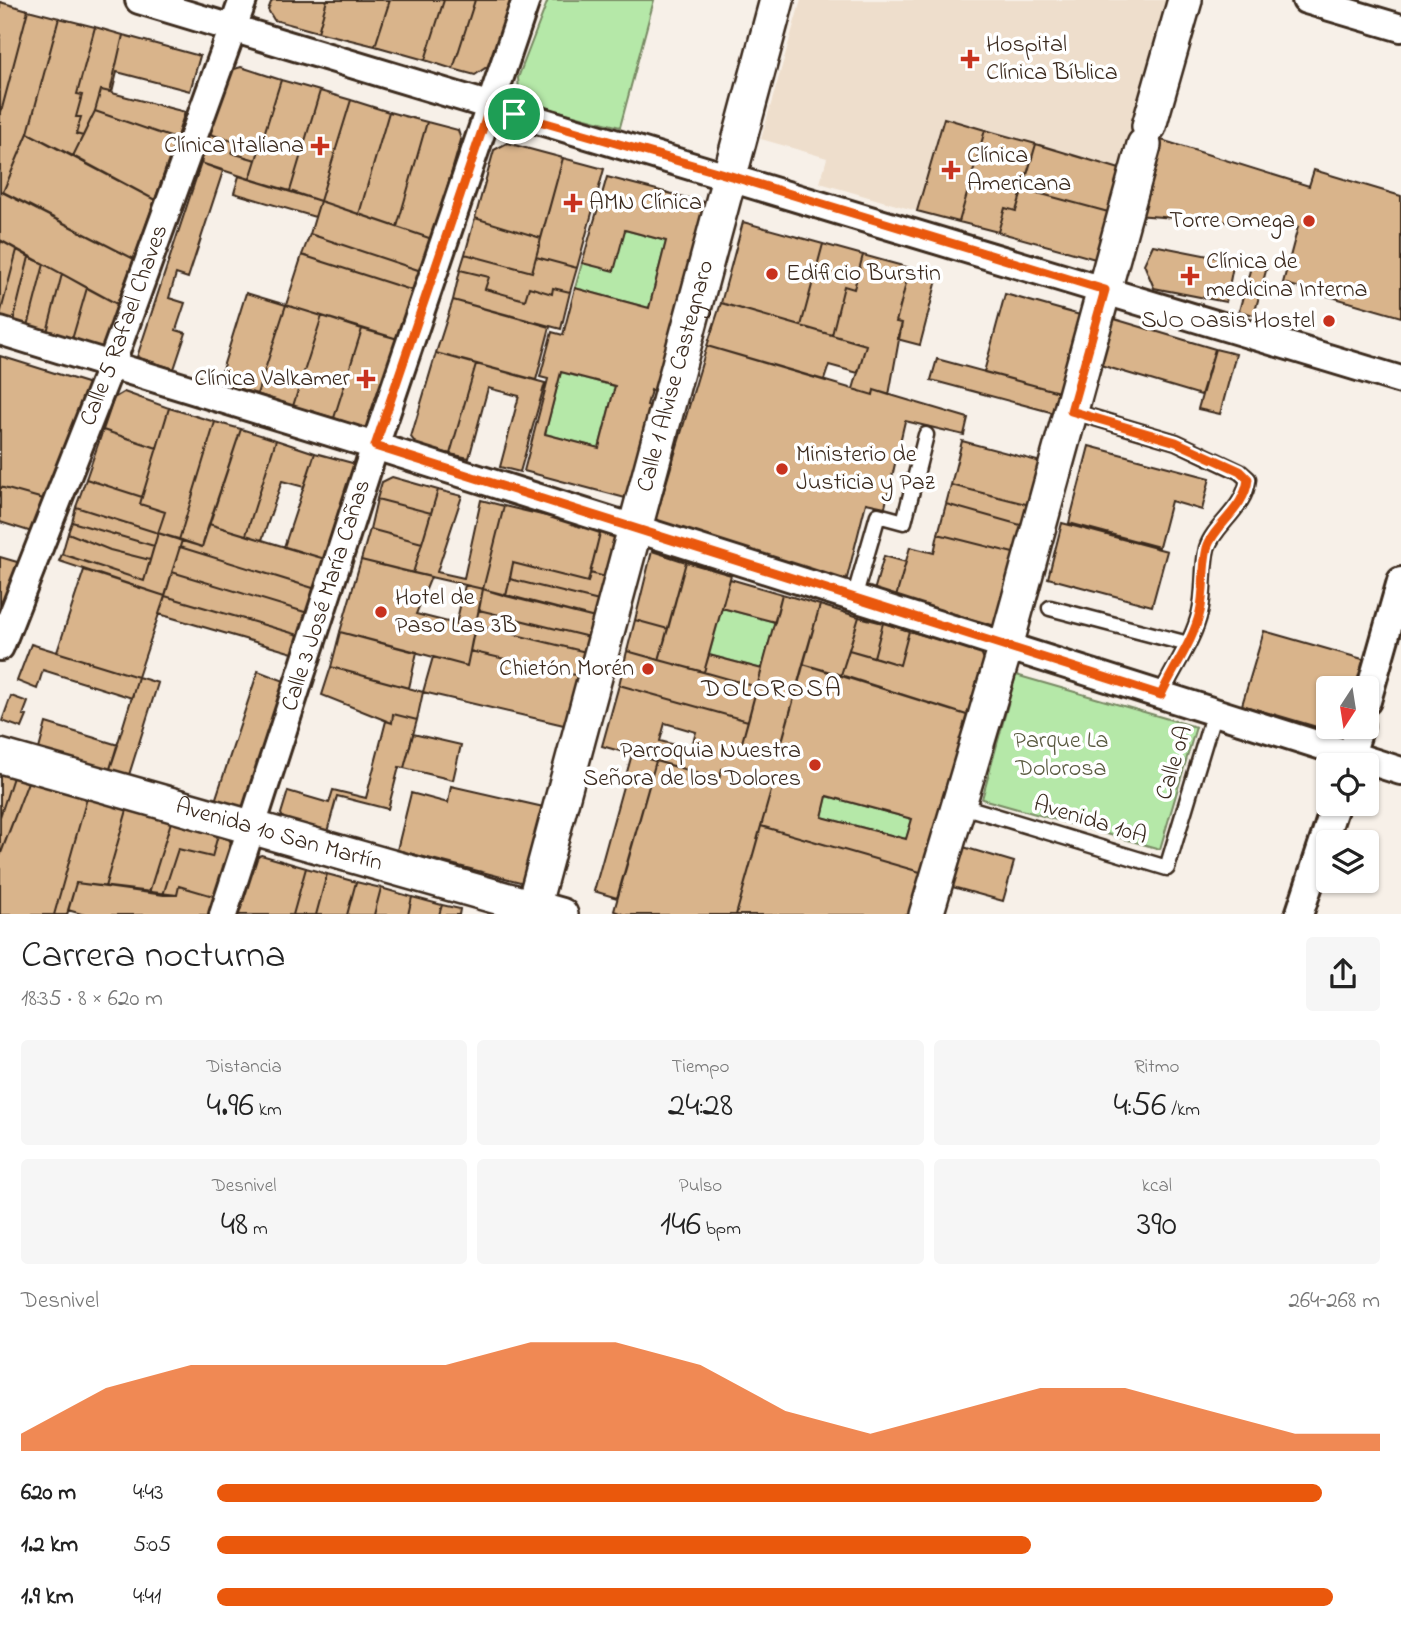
<!DOCTYPE html>
<html lang="es">
<head>
<meta charset="utf-8">
<style>
	body { margin:0; font-family:"Indie Flower",sans-serif; background:#f6f6f6; color:#222; height:100vh; display:flex; flex-direction:column; font-size:26px; white-space:nowrap }
	* { box-sizing:border-box; margin:0 }
	p { font-size:23px; color:#767676 }
	.icon { flex:none; width:38px; height:38px; fill:none; stroke:currentColor; stroke-width:2; stroke-linecap:round; stroke-linejoin:round }
	.map { position:relative; height:914px; overflow:hidden }
	.panel { display:flex; flex-direction:column; background:#fff; flex:1 }
	.panel>* { flex:none }
	.needle { width:46px; rotate:192deg }
	.buttons { position:absolute; left:1316px; top:676px; display:grid; gap:14px }
	.buttons a { display:grid; place-items:center; width:63px; height:63px; border-radius:7px; background:#fff; box-shadow:0 2px 5px #0004; font-size:35px }
	.pin { position:absolute; display:grid; place-items:center; width:60px; height:60px; color:#fff; margin:-30px; border:4px solid #fff; border-radius:50%; box-shadow:0 2px 7px #0007 }
	.round { display:grid; place-items:center; flex:none; width:74px; height:74px; border-radius:7px; background:#f6f6f6 }
	.summary { display:flex; align-items:center; justify-content:space-between; height:119px; padding:0 21px }
	h1 { font-size:38px; font-weight:600; line-height:52px }
	.metrics { display:grid; grid-template-columns:repeat(3,1fr); gap:10px; height:119px; padding:7px 21px }
	.metrics div { display:grid; align-content:center; border-radius:7px; background:#f6f6f6; text-align:center }
	.metrics b { font-size:35px; font-weight:600 }
	.metrics small { font-size:19px; font-weight:400 }
	.metrics p { font-size:19px }
	.chart { height:196px; padding:14px 21px }
	.chart p { display:flex; justify-content:space-between }
	.chart svg { width:100%; height:126px; margin-top:7px; fill:#ea580c; opacity:.7 }
	ul { padding:0 21px; list-style:none; font-size:23px }
	li { display:grid; grid-template-columns:112px 84px 1fr; align-items:center; height:52px }
	li i { height:18px; border-radius:9px; background:#ea580c }
	.map>svg:first-child { display:block }
</style>
</head>
<body>
<div class="map">
<svg width="1401" height="915" viewBox="0 0 1401 915">
	<rect width="100%" height="100%" fill="#f7f0e8"/>
	<filter id="ink" filterUnits="userSpaceOnUse"><feTurbulence type="fractalNoise" baseFrequency=".0143" numOctaves="2"/><feDisplacementMap in="SourceGraphic" scale="14" xChannelSelector="R" yChannelSelector="G"/><feConvolveMatrix kernelMatrix="1 2 1 2 8 2 1 2 1" color-interpolation-filters="sRGB"/></filter>
	<g filter="url(#ink)">
		<!-- built -->
		<path fill="#eedecc" d="M801 0H1172L1123 170 944 118 917 211 820 183 827 158 761 139Z"/>
		<!-- green -->
		<path fill="#b5e8a8" stroke="#788963" stroke-width="2" d="M548 0H654L620 127 528 103 519 91 518 78Z
			M625 230 666 241 649 308 575 288 582 263Z
			M561 372 615 386 599 448 545 434Z
			M722 608 775 622 762 669 709 655Z
			M1016 675 1196 727 1160 849 982 799Z
			M827 796 912 819 906 839 822 817Z"/>
		<!-- building -->
		<path fill="#d9b48b" stroke="#3b2a1e" stroke-width="2" fill-rule="evenodd" d="M272 0H327L318 32 274 20 268 10Z
			M327 0H390L375 46 318 32Z
			M390 0H444L425 60 375 46Z
			M444 0H475L453 69 425 60Z
			M475 0H512L488 66 475 75 453 69Z
			M0 2 28 10 0 116Z
			M28 10 59 18 28 133 3 192 0 191V116Z
			M59 18 95 27 77 94 82 95 76 117H81L76 134 83 136 73 156 28 133Z
			M95 27 123 35 110 92 101 90 95 111 83 136 76 134 81 117H76L82 95 77 94Z
			M123 35 200 56 190 91 117 72 112 93 185 112 176 139 95 111 101 90 110 92Z
			M241 67 281 80 256 160 232 153 236 142 210 134 231 70Z
			M281 80 320 91 290 191 250 179Z
			M320 91 351 100 320 201 290 191Z
			M351 100 389 112 359 214 320 201Z
			M95 111 176 139 155 200 73 156Z
			M389 112 427 122 397 227 359 214Z
			M944 118 985 130 959 222 917 211Z
			M427 122 458 130 461 140 432 239 397 227Z
			M985 130 1036 144 1016 211 1005 208 998 232 959 222Z
			M28 133 155 200 134 259 3 192Z
			M210 134 236 142 232 153 256 160 250 179 201 163Z
			M1155 138 1309 186 1314 170 1401 196V317L1283 283 1298 227 1136 215Z
			M507 143 563 158 541 238 475 218 494 150Z
			M1036 144 1123 170 1112 213 1023 189Z
			M563 158 604 169 577 268 536 257Z
			M201 163 223 171 188 278 176 274 169 298 185 303 176 330 186 333 174 369 137 357Z
			M239 176 320 201 315 217 234 193Z
			M607 177 707 203 658 392 651 390 647 405 653 407 629 499 524 471 548 379 540 377 552 332 563 335 575 288 649 308 666 241 625 230 614 271 582 263ZM561 372 615 386 599 448 545 434Z
			M1023 189 1112 213 1099 260 998 232 1005 208 1016 211Z
			M0 191 134 259 117 304 0 240Z
			M320 201 432 239 421 271 310 234Z
			M475 218 541 238 532 272 465 254Z
			M743 222 823 244 801 326 721 303Z
			M310 234 421 271 414 291 302 255Z
			M1 241 17 250 0 315V245Z
			M823 244 863 255 854 289 844 286 832 335 801 326Z
			M1153 245 1234 261 1226 302 1154 288 1144 264Z
			M17 250 29 257 12 326 0 322V315Z
			M465 254 532 272 536 257 577 268 570 292 553 288 552 294 529 287 525 300 485 289 489 277 460 270Z
			M302 255 414 291 398 339 286 305Z
			M863 255 910 268 896 322 902 323 889 395 874 390 873 395 853 389 866 345 832 335 844 286 854 289Z
			M29 257 44 264 27 330 12 326Z
			M1252 263 1267 267 1254 315 1239 311Z
			M44 264 62 274 46 336 27 330Z
			M910 268 938 276 920 345 897 339 902 323 896 322Z
			M460 270 489 277 485 289 525 300 529 287 552 294 553 288 570 292 561 329 453 300Z
			M62 274 87 288 71 343 46 336Z
			M87 288 117 304 105 346 95 350 71 343Z
			M246 293 286 305 257 394 218 383Z
			M1005 294 1080 315 1059 392 984 372Z
			M453 300 550 327 536 380 436 353Z
			M721 303 866 345 858 373 829 365 824 380 707 346Z
			M286 305 322 316 293 406 257 394Z
			M322 316 362 329 334 418 293 406Z
			M1111 318 1215 349 1201 395 1097 364Z
			M362 329 398 339 370 425 363 428 334 418Z
			M707 346 873 395 874 390 968 418 964 435 905 421 885 507 866 503 846 582 654 524Z
			M1215 349 1236 354 1220 414 1198 409Z
			M436 353 476 364 450 454 417 445 411 437Z
			M0 356 90 384 47 500 0 487Z
			M937 359 1059 392 1054 413 931 380Z
			M476 364 545 383 520 472 500 467 519 396 488 388 469 458 450 454Z
			M124 392 169 408 157 448 103 430 114 398Z
			M169 408 215 422 179 540 158 533 165 512 140 504Z
			M215 422 241 429 202 547 179 540Z
			M241 429 276 440 246 535 209 524Z
			M103 430 157 448 142 497 86 479Z
			M276 440 315 453 304 487 282 481 262 540 246 535Z
			M962 441 1041 462 1030 505 951 485Z
			M1089 446 1210 478 1202 510 1171 501 1159 547 1069 523Z
			M315 453 356 464 325 559 284 547Z
			M392 477 438 490 431 513 377 499 382 482Z
			M86 479 142 497 140 504 165 512 158 533 76 507Z
			M951 485 1030 505 1024 526 946 504Z
			M0 487 47 500 35 533 0 522Z
			M438 490 462 496 437 572 464 578 481 500 504 506 483 589 413 573Z
			M377 499 431 513 422 543 370 529Z
			M946 504 1024 526 1017 554 938 534Z
			M504 506 601 529 588 582 513 563 506 596 483 589Z
			M76 507 158 533 154 546 72 522Z
			M72 522 154 546 150 560 110 550 68 533Z
			M1062 523 1167 551 1152 606 1048 578Z
			M209 524 325 559 316 589 180 547 182 540 202 547Z
			M370 529 422 543 413 573 361 560Z
			M601 529 615 533 620 543 610 578 590 573Z
			M68 533 110 550 150 560 144 581 62 554Z
			M158 533 182 540 165 596 59 561 62 554 144 581Z
			M938 534 1017 554 999 627 896 597 910 547 934 553Z
			M180 547 316 589 308 613 172 572Z
			M652 551 686 562 668 629 635 620Z
			M884 556 906 562 896 597 874 591Z
			M0 557 24 564 0 623Z
			M361 560 431 577 416 614 456 624 465 585 483 589 467 666 340 632Z
			M686 562 731 575 704 672 659 660Z
			M513 563 588 582 590 573 605 577 599 601 510 579Z
			M84 570 165 596 138 677 57 652Z
			M172 572 308 613 302 636 165 596Z
			M510 579 599 601 595 618 506 596Z
			M730 579 782 594 775 622 722 608Z
			M483 589 595 618 589 637 479 610Z
			M782 594 820 605 778 756 741 746Z
			M165 596 302 636 296 654 159 614Z
			M820 605 859 617 841 675 803 664Z
			M479 610 589 637 586 652 475 625Z
			M859 617 883 623 874 657 849 650Z
			M635 620 668 629 659 660 627 651Z
			M883 623 909 631 900 665 874 657Z
			M475 625 586 652 580 676 470 651Z
			M909 631 981 652 987 668 973 717 841 675 849 650 900 665Z
			M1264 631 1366 660 1358 688H1328V726H1347L1344 735 1242 705Z
			M340 632 417 652 409 688 331 667Z
			M31 644 138 677 132 698 43 670 37 689 17 681Z
			M470 651 580 676 568 726 423 692 433 657 467 666Z
			M627 651 757 687 748 721 619 685Z
			M709 655 762 669 757 687 704 672Z
			M803 664 973 717 927 874 761 826 773 784 722 769 719 779 602 746 619 685 748 721 741 746 778 756ZM665 723 696 732 691 749 660 741ZM827 796 912 819 906 839 822 817Z
			M331 667 423 692 417 720 393 714 392 723 322 695Z
			M258 671 287 682 246 803 240 809 214 804Z
			M138 677 158 683 128 778 109 772Z
			M11 696 28 702 23 715 27 716 22 728 2 721Z
			M393 714 417 720 404 768 399 767 388 809 337 796 327 832 284 820 281 814 288 791 329 803 333 790 366 798 386 721 392 723Z
			M46 723 118 745 109 772 39 749Z
			M413 734 461 745 453 780 404 768Z
			M632 754 656 761 617 898 594 891Z
			M656 761 719 779 722 769 773 784 736 915H625L614 911Z
			M0 773 13 777 0 817Z
			M13 777 28 782 0 855V817Z
			M28 782 87 798 54 915H0V856Z
			M451 786 548 808 528 884 397 850 411 793 448 803Z
			M87 798 127 810 105 887 76 883 67 915H54Z
			M127 810 171 822 149 893 105 887Z
			M171 822 218 835 212 857 178 849 163 895 149 893Z
			M761 826 927 874 915 915H736Z
			M218 835 229 839 234 848 220 898 179 886 177 895H163L178 849 212 857Z
			M960 846 1014 862 1003 901 949 886Z
			M261 855 306 868 293 915H237L253 861Z
			M306 868 327 874 316 915H293Z
			M327 874 356 882 347 915H316Z
			M356 882 381 888 374 915H347Z
			M76 883 177 895 179 886 220 898 215 915H85L68 910Z
			M381 888 412 897 408 915H374Z
			M412 897 442 905 439 915H408Z
			M442 905 460 909 459 915H439Z"/>
		<g fill="none" stroke-linecap="round" stroke-linejoin="round">
			<defs>
				<path id="service" d="M1071 411 1176 442 1240 472 1248 479C1245 509 1214 525 1207 548 1202 568 1205 591 1200 612 1193 642 1173 668 1161 695
					M854 598 878 515 904 522 926 435
					M1050 608 1188 644
					M959 805 1167 868 1214 712"/>
				<g id="minor">
					<path d="M139 0 1401 380"/>
					<path d="M1306 0 1401 28"/>
					<path d="M0 331 375 446 1401 771"/>
					<path id="s1" d="M0 647 111 365 243 0"/>
					<path d="M1367 701 1401 581"/>
					<path d="M1348 765 1360 726"/>
					<path id="s2" d="M223 915 375 446 526 0"/>
					<path d="M1299 915 1336 803"/>
				</g>
				<g id="tertiary">
					<path d="M1149 126 1185 0"/>
					<path id="s3" d="M0 756 561 915"/>
					<path id="s4" d="M531 915 777 0"/>
					<path d="M926 915 1006 646 1144 145"/>
				</g>
			</defs>
			<!-- service casing -->
			<use href="#service" stroke="#3b2a1e" stroke-width="19"/>
			<!-- minor casing -->
			<use href="#minor" stroke="#3b2a1e" stroke-width="32"/>
			<!-- tertiary casing -->
			<use href="#tertiary" stroke="#3b2a1e" stroke-width="38"/>
			<!-- service -->
			<use href="#service" stroke="#fff" stroke-width="14"/>
			<!-- minor -->
			<use href="#minor" stroke="#fff" stroke-width="26"/>
			<!-- tertiary -->
			<use href="#tertiary" stroke="#fff" stroke-width="33"/>
		</g>
	</g>
	<g fill="none" stroke-linecap="round" stroke-linejoin="round" filter="url(#ink)">
		<defs>
			<path id="route" d="M490 107 731 176 1105 290 1071 411 1176 442 1240 471 1248 479C1245 509 1214 525 1207 548 1202 568 1205 591 1200 612 1193 642 1173 668 1161 695L375 446Z"/>
		</defs>
		<!-- route casing -->
		<use href="#route" stroke="#fff" stroke-width="14"/>
		<!-- route -->
		<use href="#route" stroke="#ea580c" stroke-width="9"/>
	</g>
	<!-- markers -->
	<g fill="#c8321e" stroke="#fff" stroke-width="2.5">
		<path d="M966.5 48.5h7v7h7v7h-7v7h-7v-7h-7v-7h7z"/>
		<path d="M316.5 135.5h7v7h7v7h-7v7h-7v-7h-7v-7h7z"/>
		<path d="M947.5 159.5h7v7h7v7h-7v7h-7v-7h-7v-7h7z"/>
		<path d="M569.5 192.5h7v7h7v7h-7v7h-7v-7h-7v-7h7z"/>
		<circle cx="1309" cy="221" r="7"/>
		<circle cx="772" cy="274" r="7"/>
		<path d="M1186.5 265.5h7v7h7v7h-7v7h-7v-7h-7v-7h7z"/>
		<circle cx="1329" cy="321" r="7"/>
		<path d="M362.5 368.5h7v7h7v7h-7v7h-7v-7h-7v-7h7z"/>
		<circle cx="782" cy="469" r="7"/>
		<circle cx="381" cy="612" r="7"/>
		<circle cx="648" cy="669" r="7"/>
		<circle cx="815" cy="765" r="7"/>
	</g>
	<g text-anchor="middle" dominant-baseline="central" stroke-width="7" stroke-linejoin="round" paint-order="stroke">
		<!-- poi labels -->
		<g font-size="24" fill="#3b2a1e" stroke="#fff" text-anchor="start">
			<text x="986" y="45">Hospital<tspan x="986" dy="28">Clínica Bíblica</tspan></text>
			<text x="304" y="146" text-anchor="end">Clínica Italiana</text>
			<text x="967" y="156">Clínica<tspan x="967" dy="28">Americana</tspan></text>
			<text x="589" y="203">AMN Clínica</text>
			<text x="1295" y="221" text-anchor="end">Torre Omega</text>
			<text x="1206" y="262">Clínica de<tspan x="1206" dy="28">medicina Interna</tspan></text>
			<text x="786" y="274">Edificio Burstin</text>
			<text x="1315" y="321" text-anchor="end">SJO Oasis Hostel</text>
			<text x="350" y="379" text-anchor="end">Clínica Valkamer</text>
			<text x="796" y="455">Ministerio de<tspan x="796" dy="28">Justicia y Paz</tspan></text>
			<text x="395" y="598">Hotel de<tspan x="395" dy="28">Paso Las 3B</tspan></text>
			<text x="634" y="669" text-anchor="end">Chietón Morén</text>
			<text x="801" y="751" text-anchor="end">Parroquia Nuestra<tspan x="801" dy="28">Señora de los Dolores</tspan></text>
		</g>
		<!-- street labels -->
		<g font-size="24" fill="#3b2a1e" stroke="#fff">
			<text stroke="none"><textPath href="#s1" startOffset="345">Calle 5 Rafael Chaves</textPath></text>
			<text stroke="none"><textPath href="#s4" startOffset="558">Calle 1 Alvise Castegnaro</textPath></text>
			<text stroke="none"><textPath href="#s2" startOffset="336">Calle 3 José María Cañas</textPath></text>
			<text transform="translate(1175 763) rotate(-73)">Calle 0A</text>
			<text transform="translate(1090 821) rotate(17)">Avenida 10A</text>
			<text stroke="none"><textPath href="#s3" startOffset="290">Avenida 10 San Martín</textPath></text>
		</g>
		<!-- park labels -->
		<g font-size="24" fill="#5a5a40" stroke="#fff">
			<text x="1061" y="741">Parque La<tspan x="1061" dy="28">Dolorosa</tspan></text>
		</g>
		<!-- neighbourhood labels -->
		<g font-size="26" letter-spacing="2" fill="#3b2a1e" stroke="#fff">
			<text x="772" y="690">DOLOROSA</text>
		</g>
	</g>
</svg>
<div class="buttons">
<a><svg class="needle" viewBox="-14 -14 28 28"><path d="M0-13l5 13h-10z" fill="#e53935"/><path d="M0 13l5-13h-10z" fill="#767676"/></svg></a>
<a><svg class="icon" aria-label="locate" viewBox="0 0 24 24"><circle cx="12" cy="12" r="6"/><path d="M12 2v4M12 18v4M2 12h4M18 12h4"/></svg></a>
<a><svg class="icon" aria-label="layers" viewBox="0 0 24 24"><path d="M12 4l9 5-9 5-9-5zM3 14l9 5 9-5"/></svg></a>
</div>
<div class="pin" style="left:514px;top:114px;background:#1e9e55"><svg class="icon" aria-label="arrive" viewBox="0 0 24 24"><path d="M6 21V4h12l-3 4 3 4H6"/></svg></div>
</div>
<section class="panel">
<div class="summary"><div><h1>Carrera nocturna</h1><p>18:35 · 8 × 620 m</p></div><a class="round"><svg class="icon" aria-label="share" viewBox="0 0 24 24"><path d="M12 15V3M7 8l5-5 5 5M5 13v7h14v-7"/></svg></a></div>
<div class="metrics">
<div><p>Distancia</p><b>4.96<small> km</small></b></div>
<div><p>Tiempo</p><b>24:28</b></div>
<div><p>Ritmo</p><b>4:56<small> /km</small></b></div>
</div>
<div class="metrics">
<div><p>Desnivel</p><b>48<small> m</small></b></div>
<div><p>Pulso</p><b>146<small> bpm</small></b></div>
<div><p>kcal</p><b>390</b></div>
</div>
<div class="chart"><p><span>Desnivel</span>264–268 m</p>
<svg viewBox="0 0 160 44" preserveAspectRatio="none"><path d="M0 44V38L10 22L20 14L30 14L40 14L50 14L60 6L70 6L80 14L90 30L100 38L110 30L120 22L130 22L140 30L150 38L160 38V44z"/></svg>
</div>
<ul>
<li><b>620 m</b>4:43<i style="width:95%"></i></li>
<li><b>1.2 km</b>5:05<i style="width:70%"></i></li>
<li><b>1.9 km</b>4:41<i style="width:96%"></i></li>
</ul>
</section>
</body>
</html>
